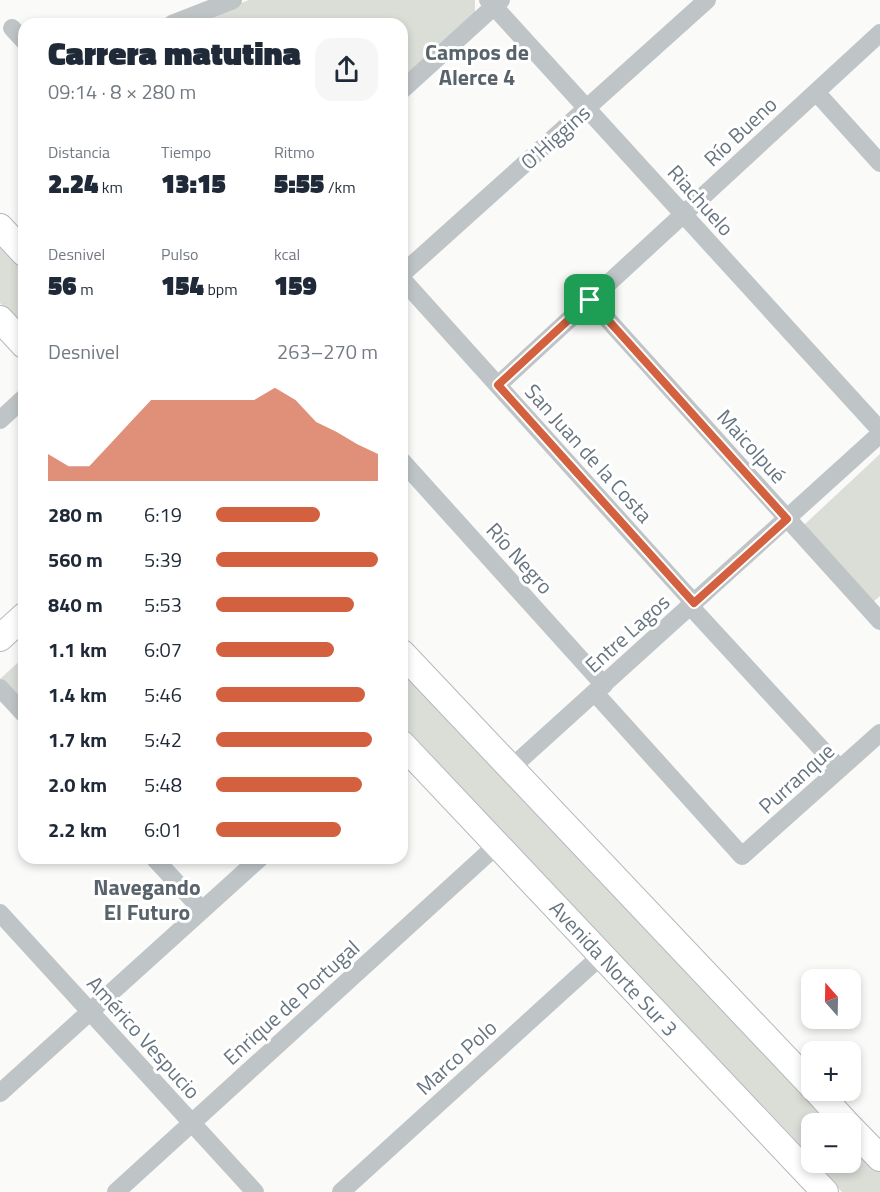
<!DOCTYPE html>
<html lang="es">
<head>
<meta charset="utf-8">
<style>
	body { margin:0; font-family:"Titillium Web",sans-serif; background:#f6f6f7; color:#1f2937; height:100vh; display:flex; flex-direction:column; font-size:22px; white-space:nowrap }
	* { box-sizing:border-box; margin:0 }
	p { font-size:20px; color:#747a83 }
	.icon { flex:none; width:33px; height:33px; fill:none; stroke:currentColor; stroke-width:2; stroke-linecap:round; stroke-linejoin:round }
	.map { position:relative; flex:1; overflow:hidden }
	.details { position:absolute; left:18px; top:18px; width:390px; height:846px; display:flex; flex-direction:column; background:#fff; border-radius:18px; box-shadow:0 3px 9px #0003 }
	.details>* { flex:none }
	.needle { width:39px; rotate:340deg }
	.fabs { position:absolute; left:801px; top:969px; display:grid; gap:12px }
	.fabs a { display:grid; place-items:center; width:60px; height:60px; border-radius:12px; background:#fff; box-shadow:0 3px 9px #0003; font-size:30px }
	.pin { position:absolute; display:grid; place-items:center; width:51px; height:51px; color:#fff; margin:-26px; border-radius:12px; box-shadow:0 3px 9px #0006 }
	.round { display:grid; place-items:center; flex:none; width:63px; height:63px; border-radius:18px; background:#f6f6f7 }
	.overview { display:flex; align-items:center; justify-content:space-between; height:102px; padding:0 30px }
	h1 { font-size:33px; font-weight:800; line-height:45px }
	.stats { display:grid; grid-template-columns:repeat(3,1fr); gap:9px; height:102px; padding:6px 30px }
	.stats div { display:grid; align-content:center }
	.stats b { font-size:26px; font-weight:800 }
	.stats small { font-size:16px; font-weight:400 }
	.stats p { font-size:16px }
	.chart { height:168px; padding:12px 30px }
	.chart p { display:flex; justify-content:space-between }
	.chart svg { width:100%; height:108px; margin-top:6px; fill:#d3613f; opacity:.7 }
	ul { padding:0 30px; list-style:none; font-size:20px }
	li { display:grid; grid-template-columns:96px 72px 1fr; align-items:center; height:45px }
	li i { height:15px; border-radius:8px; background:#d3613f }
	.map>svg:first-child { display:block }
</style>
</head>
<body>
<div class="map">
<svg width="880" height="1192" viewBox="0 0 880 1192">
	<rect width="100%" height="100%" fill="#fafaf8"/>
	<!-- green -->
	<path fill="#daded7" d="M249 0H475V14L402 80V24H195L198 20Z
		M0 240 24 265V329L0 303Z
		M880 454V596L873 602 804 525Z
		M24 657V706L0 679Z
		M402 665 836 1123 812 1124 811 1160 402 727Z
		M851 1138 880 1170V1192H842L814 1163 850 1162Z"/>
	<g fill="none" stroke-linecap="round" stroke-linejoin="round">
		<defs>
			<path id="secondary" d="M0 227 24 253
				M0 319 24 345
				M0 638 24 616
				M402 653 812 1086
				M402 744 825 1192
				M816 1090 847 1124
				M850 1127 880 1158"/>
		</defs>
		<!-- secondary casing -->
		<use href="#secondary" stroke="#b4b9be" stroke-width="28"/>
		<!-- street -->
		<path stroke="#bfc4c7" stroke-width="18" d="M488 0 880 430
			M172 24 233 0
			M12 28 24 41
			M402 90 501 0
			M816 92 880 163
			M402 274 707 0
			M402 279 694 603
			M590 300 880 621
			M498 385 880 33
			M0 420 24 398
			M402 461 604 685
			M690 606 840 769
			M0 688 24 714
			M595 693 742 856 880 733
			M511 768 880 434
			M154 858 202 910
			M0 913 255 1192
			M0 1093 260 858
			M116 1192 497 845
			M341 1192 602 955"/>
		<!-- secondary -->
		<use href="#secondary" stroke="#fff" stroke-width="26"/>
	</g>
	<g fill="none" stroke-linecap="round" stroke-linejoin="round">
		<defs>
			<path id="route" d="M590 300 787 519 694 603 498 385Z"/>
		</defs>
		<!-- route casing -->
		<use href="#route" stroke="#fff" stroke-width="12"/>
		<!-- route -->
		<use href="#route" stroke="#d3613f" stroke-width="8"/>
	</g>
	<g text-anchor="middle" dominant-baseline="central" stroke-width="6" stroke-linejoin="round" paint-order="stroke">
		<!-- street labels -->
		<g font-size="21" fill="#677580" stroke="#fff">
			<text transform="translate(740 131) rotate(-43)">Río Bueno</text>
			<text transform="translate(555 137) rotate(-42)">O'Higgins</text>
			<text transform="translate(701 200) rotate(48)">Riachuelo</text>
			<text transform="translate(752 446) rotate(48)">Maicolpué</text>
			<text transform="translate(589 453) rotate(48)">San Juan de la Costa</text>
			<text transform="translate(520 558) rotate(48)">Río Negro</text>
			<text transform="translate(627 633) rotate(-42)">Entre Lagos</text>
			<text transform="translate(796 778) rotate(-42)">Purranque</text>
			<text transform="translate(614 968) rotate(47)">Avenida Norte Sur 3</text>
			<text transform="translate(291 1002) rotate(-42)">Enrique de Portugal</text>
			<text transform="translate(144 1037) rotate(48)">Américo Vespucio</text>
			<text transform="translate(456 1057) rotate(-42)">Marco Polo</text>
		</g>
		<!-- neighbourhood labels -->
		<g font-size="22" font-weight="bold" fill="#59636b" stroke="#fff">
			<text x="477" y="52">Campos de<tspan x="477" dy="25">Alerce 4</tspan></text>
			<text x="147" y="887">Navegando<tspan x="147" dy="25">El Futuro</tspan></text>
		</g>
	</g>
</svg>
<div class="fabs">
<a><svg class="needle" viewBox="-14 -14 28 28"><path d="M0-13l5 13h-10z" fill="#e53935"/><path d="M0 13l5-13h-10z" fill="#747a83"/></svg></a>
<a>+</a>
<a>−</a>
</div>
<div class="pin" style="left:590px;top:300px;background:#1e9e55"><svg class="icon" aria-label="arrive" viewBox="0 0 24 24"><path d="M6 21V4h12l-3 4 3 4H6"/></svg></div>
<section class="details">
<div class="overview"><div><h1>Carrera matutina</h1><p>09:14 · 8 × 280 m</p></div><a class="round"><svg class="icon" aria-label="share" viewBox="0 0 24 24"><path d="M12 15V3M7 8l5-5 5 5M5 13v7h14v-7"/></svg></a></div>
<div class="stats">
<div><p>Distancia</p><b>2.24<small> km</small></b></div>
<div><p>Tiempo</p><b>13:15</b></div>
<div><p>Ritmo</p><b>5:55<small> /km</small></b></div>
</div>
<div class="stats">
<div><p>Desnivel</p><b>56<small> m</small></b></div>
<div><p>Pulso</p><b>154<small> bpm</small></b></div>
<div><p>kcal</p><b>159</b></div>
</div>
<div class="chart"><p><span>Desnivel</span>263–270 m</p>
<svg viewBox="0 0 160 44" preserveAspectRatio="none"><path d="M0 44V33L10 38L20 38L30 29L40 20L50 11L60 11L70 11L80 11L90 11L100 11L110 6L120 11L130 20L140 24L150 29L160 33V44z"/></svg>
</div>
<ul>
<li><b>280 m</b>6:19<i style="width:64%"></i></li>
<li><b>560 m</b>5:39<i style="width:100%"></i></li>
<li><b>840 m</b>5:53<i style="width:85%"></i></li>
<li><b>1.1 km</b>6:07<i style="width:73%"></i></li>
<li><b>1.4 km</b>5:46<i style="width:92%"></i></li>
<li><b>1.7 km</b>5:42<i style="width:96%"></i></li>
<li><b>2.0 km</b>5:48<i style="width:90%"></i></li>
<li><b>2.2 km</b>6:01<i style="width:77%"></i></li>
</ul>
</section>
</div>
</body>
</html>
